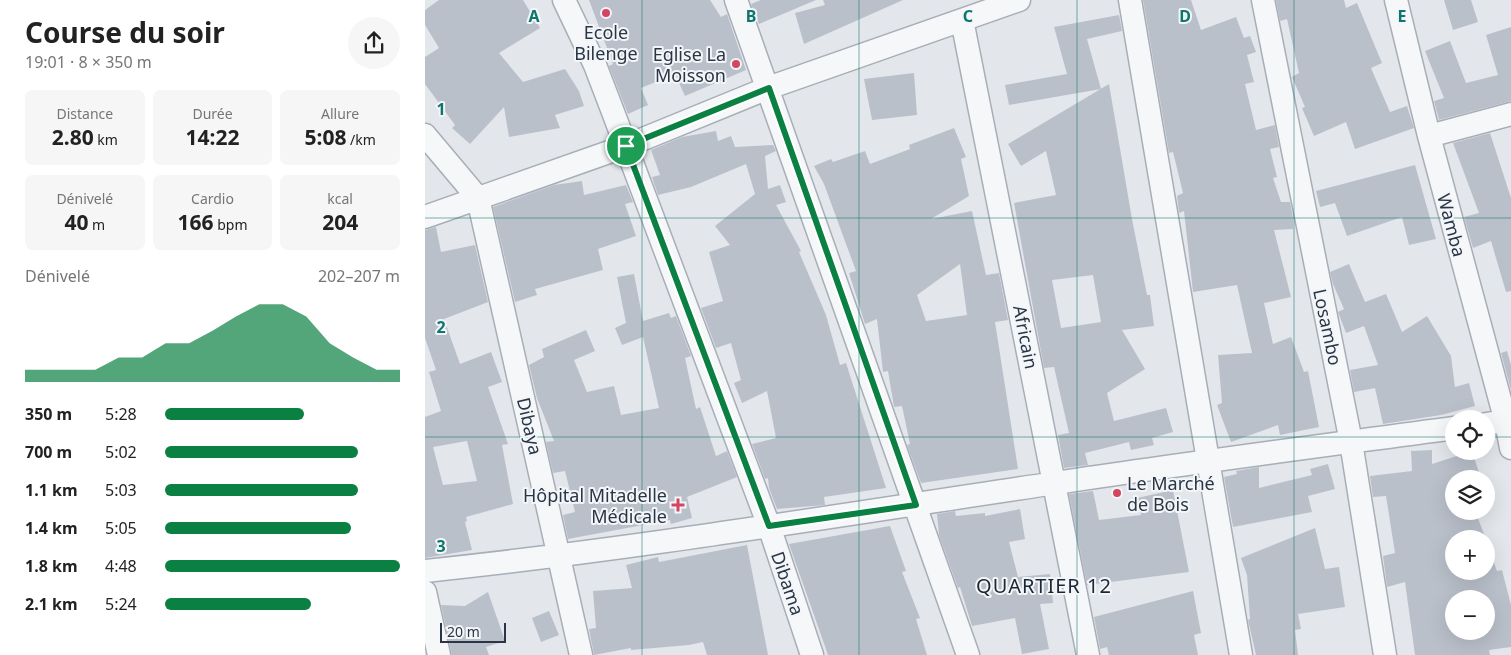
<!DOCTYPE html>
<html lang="fr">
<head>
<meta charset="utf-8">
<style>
	body { margin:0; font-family:"Noto Sans",sans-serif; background:#f6f6f6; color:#222; height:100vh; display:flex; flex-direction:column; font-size:19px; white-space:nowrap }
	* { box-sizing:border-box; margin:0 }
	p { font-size:16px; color:#767676 }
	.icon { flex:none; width:28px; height:28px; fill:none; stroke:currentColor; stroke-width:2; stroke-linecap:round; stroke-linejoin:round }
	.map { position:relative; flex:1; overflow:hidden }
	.side { display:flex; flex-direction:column; background:#fff; width:425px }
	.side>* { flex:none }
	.fabs { position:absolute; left:1020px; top:410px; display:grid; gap:10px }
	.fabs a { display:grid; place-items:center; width:50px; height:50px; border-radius:50%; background:#fff; box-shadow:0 5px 20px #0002; font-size:25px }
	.scale { position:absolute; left:15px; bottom:12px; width:66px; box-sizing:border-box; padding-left:5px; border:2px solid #2a3545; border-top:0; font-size:14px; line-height:18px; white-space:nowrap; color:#2a3545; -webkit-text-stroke:4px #f3f6f9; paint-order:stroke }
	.pin { position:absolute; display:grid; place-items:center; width:42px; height:42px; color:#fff; margin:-21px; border:2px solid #fff; border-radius:50%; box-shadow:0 1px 5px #0007 }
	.round { display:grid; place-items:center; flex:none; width:52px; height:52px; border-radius:26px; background:#f6f6f6 }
	.overview { display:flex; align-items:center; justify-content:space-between; height:85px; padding:0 25px }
	h1 { font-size:28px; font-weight:700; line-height:38px }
	.stats { display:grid; grid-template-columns:repeat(3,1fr); gap:8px; height:85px; padding:5px 25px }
	.stats div { display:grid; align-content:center; border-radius:8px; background:#f6f6f6; text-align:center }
	.stats b { font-size:21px; font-weight:700 }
	.stats small { font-size:14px; font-weight:400 }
	.stats p { font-size:14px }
	.chart { height:140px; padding:10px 25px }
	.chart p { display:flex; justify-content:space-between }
	.chart svg { width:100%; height:90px; margin-top:5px; fill:#0b8043; opacity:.7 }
	ul { padding:0 25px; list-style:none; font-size:16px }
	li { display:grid; grid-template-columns:80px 60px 1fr; align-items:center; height:38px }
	li i { height:12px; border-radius:6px; background:#0b8043 }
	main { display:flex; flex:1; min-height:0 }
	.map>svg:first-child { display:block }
</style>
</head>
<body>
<main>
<section class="side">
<div class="overview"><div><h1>Course du soir</h1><p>19:01 · 8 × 350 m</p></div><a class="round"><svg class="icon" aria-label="share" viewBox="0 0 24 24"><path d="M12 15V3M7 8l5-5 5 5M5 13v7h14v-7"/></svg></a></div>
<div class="stats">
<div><p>Distance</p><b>2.80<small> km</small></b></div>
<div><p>Durée</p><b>14:22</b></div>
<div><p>Allure</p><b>5:08<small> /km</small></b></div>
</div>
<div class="stats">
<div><p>Dénivelé</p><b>40<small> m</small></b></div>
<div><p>Cardio</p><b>166<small> bpm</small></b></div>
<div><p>kcal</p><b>204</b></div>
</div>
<div class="chart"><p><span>Dénivelé</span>202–207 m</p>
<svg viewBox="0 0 160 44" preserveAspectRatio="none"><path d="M0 44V38L10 38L20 38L30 38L40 32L50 32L60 25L70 25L80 19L90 12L100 6L110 6L120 12L130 25L140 32L150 38L160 38V44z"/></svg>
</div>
<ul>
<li><b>350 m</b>5:28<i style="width:59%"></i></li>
<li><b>700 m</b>5:02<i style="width:82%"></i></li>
<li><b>1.1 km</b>5:03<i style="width:82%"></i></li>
<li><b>1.4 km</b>5:05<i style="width:79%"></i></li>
<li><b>1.8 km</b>4:48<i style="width:100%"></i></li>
<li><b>2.1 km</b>5:24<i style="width:62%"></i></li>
</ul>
</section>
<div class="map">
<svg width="1086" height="655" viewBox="0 0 1086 655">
	<rect width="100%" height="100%" fill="#e3e7ec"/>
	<!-- building -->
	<path fill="#bac0ca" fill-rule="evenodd" d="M14 0H98L115 28 74 53 98 82 140 69 154 91 159 106 130 115 135 128 84 137 79 107 45 144 27 128 30 125 0 84V57L14 48 0 25V10Z
		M164 0H285L296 17 302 14 321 70 260 96 250 74 216 88 223 105 203 114 184 66 188 64Z
		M336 0H391L334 24 326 4Z
		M398 0H478L379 44 370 13 400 5Z
		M718 0H766L776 30 811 17 819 38 825 36 831 52 822 55 829 82 820 84 831 130 850 125 854 147 845 149 852 177 848 178 856 202H865L868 218V229L849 230 866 297 839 303 848 344 866 337 879 372 883 371 894 427 855 435 853 425 806 442 792 405 797 403 793 355 827 353 812 285 768 292 759 211 754 213 752 196 758 193 748 152 744 153Z
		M851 0H919L921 8 932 3 957 63 946 68 965 112 982 106 989 128 930 149 921 122 889 136 877 108 880 107 867 77 874 73 862 19 855 21Z
		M1019 0H1046L1053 22 1028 30Z
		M694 15 697 31 662 39 676 89 584 105 580 85 642 74 629 27Z
		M1086 27V101L1014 120 1009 101 1019 98 1000 51 1025 41 1041 83 1073 75 1061 35Z
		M489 73 492 115 447 120 439 79Z
		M684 84 707 219 722 295H725L729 326 697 330 720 369 682 393 689 421 741 408 748 432 727 438 729 445 706 450 704 442 660 453 663 465 639 468 633 435 644 433 629 367 619 368 589 203 631 195 621 151 596 166 583 144ZM668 275 676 322 636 328 627 280Z
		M529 128 541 157 536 159 544 196 506 219 547 211 561 275 574 273 583 320 570 322 593 469 496 483 482 445 485 444 477 406 469 407 463 371 458 372 452 319 440 324 424 273 431 271 399 184 389 166 406 159 408 162 440 151 445 164 485 149 484 145ZM535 264 542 315 501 321 492 295Z
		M291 131 293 141 306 136 310 147 348 145 351 151 340 156 343 189 355 185 361 202 351 205 376 251 374 252 401 315 415 365 421 363 461 488 399 497 400 505 352 509 344 488 343 478 340 479 327 444 351 438 342 391 317 403 309 383 316 380 306 343 291 348 276 308 298 301 284 252 305 245 290 226 330 194 321 164 266 187 233 195 227 177 235 175 226 150 257 137Z
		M1065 133 1086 198V291L1081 292 1066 241 1048 248 1039 217 1054 213 1028 143Z
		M990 165 1011 239 984 245 977 217 922 236 910 203 895 207 891 191Z
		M157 181 159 195 201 185 208 202 200 204 211 236 173 249 178 270 110 289 112 295 90 302 68 207 129 185Z
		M11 227 16 252 50 245 63 302 19 319 35 364 66 352 77 382 63 387 83 444 77 445 88 504 41 517 42 521 40 522 47 550 0 558V417L16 411 4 372 11 370 0 338V230ZM42 441 52 481 18 485 8 447Z
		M924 264 940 302 961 294 977 332 1002 316 1026 356 1030 387 1044 383 1050 406 1016 415 958 424 950 388 929 392 925 370 953 365 939 326 921 333 913 312 919 309 908 284 905 272Z
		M209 274 218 321 244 313 246 318 251 316 266 356 260 358 271 409 275 407 291 456 302 451 312 477 262 497 267 518 246 524 245 520 143 539 138 515 150 512 140 471 128 473 121 442 129 441 112 398 104 365 119 357 117 349 161 330 170 351 149 360 162 392 189 386 196 415 234 408 218 337 197 345 190 328 201 323 192 277Z
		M1082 351 1086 365V390L1076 353Z
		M1007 450V464L1047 451 1056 479H1029V511H1050L1061 539H1029V571H1061V541L1072 571 1077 570 1086 605V647L1064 650 1065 655H990L980 582 962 587 958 556 970 553 961 496 948 497 945 476 987 471 986 451ZM1029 599H1061V631H1029Z
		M903 464 910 489 883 496 887 512 808 527 799 477 812 474 811 471 834 467V488L887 475 885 469Z
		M748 490 764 572 662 585 644 494 668 491 674 520 716 515 712 498Z
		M595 509 600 539 584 542 593 577 625 574 628 603 615 604 624 649 597 654 590 618 547 626 535 587 533 588 514 535 512 514 530 511 531 516 560 513V516Z
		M465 526 481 571 477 572 495 618 491 619 502 655H403L364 544Z
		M890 528 900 569 914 567 920 607 873 614 876 629 870 630 873 655H831L823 620 825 619 822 575 816 558Z
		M322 545 343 655H282L278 642 264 645 206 650V648L169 655 164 629 171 628 168 591 207 588 201 565 233 557 234 562Z
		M768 591 776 633 769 635 773 655H684L682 647 675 649 669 617Z
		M63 592 80 641 61 647 64 655H27L16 605 40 606Z
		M124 611 134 635 116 642 107 618Z"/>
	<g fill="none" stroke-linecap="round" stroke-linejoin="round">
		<defs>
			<path id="minor" d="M139 0 170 65 188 112 344 526 387 655
				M311 0 543 655
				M705 0 816 655
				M838 0 926 442 960 655
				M971 0 1004 136 1081 422 1086 448
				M537 20 663 655
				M0 135 53 198 156 655
				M1004 136 1086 114
				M0 217 201 146 343 88 594 0
				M1061 424 1086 420
				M0 571C211 549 421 514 631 483 763 463 896 446 1029 428
				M0 592 14 655"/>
		</defs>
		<!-- minor casing -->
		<use href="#minor" stroke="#a8aeb7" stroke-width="25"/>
		<!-- minor -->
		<use href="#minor" stroke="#f6f7f9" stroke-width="22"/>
	</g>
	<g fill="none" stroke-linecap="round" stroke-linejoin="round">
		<defs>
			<path id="route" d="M344 88 491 505 344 526 201 146Z"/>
		</defs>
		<!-- route casing -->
		<use href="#route" stroke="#fff" stroke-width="10"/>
		<!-- route -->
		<use href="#route" stroke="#0b8043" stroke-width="6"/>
	</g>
	<!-- grid -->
	<path fill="none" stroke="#0f766e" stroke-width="1" stroke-opacity="0.55" d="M217 0V655M434 0V655M652 0V655M869 0V655M0 218H1086M0 437H1029M1061 437H1086"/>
	<!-- markers -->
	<g fill="#d34561" stroke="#f3f6f9" stroke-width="2">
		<circle cx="181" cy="13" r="5"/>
		<circle cx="311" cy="64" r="5"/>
		<circle cx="692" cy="493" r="5"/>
		<path d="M250.5 497.5h5v5h5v5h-5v5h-5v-5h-5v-5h5z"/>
	</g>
	<g text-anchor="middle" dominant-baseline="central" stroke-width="4" stroke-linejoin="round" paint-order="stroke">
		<!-- poi labels -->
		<g font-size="18" fill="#2a3545" stroke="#f3f6f9" text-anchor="end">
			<text x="181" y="32" text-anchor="middle">Ecole<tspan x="181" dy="21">Bilenge</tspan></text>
			<text x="301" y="54">Eglise La<tspan x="301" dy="21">Moisson</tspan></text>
			<text x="702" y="483" text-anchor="start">Le Marché<tspan x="702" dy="21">de Bois</tspan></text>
			<text x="242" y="495">Hôpital Mitadelle<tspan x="242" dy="21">Médicale</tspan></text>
		</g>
		<!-- street labels -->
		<g font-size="18" fill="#2a3545" stroke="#f3f6f9">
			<text transform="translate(1027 225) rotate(75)">Wamba</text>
			<text transform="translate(903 327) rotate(78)">Losambo</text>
			<text transform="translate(601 337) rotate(79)">Africain</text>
			<text transform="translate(105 426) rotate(77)">Dibaya</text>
			<text transform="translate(363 583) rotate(71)">Dibama</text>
		</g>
		<!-- quarter labels -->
		<g font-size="20" letter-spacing="1" fill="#1c2635" stroke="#f3f6f9">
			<text x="619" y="585">QUARTIER 12</text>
		</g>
	</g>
	<g font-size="16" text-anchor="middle" font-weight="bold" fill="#0f766e" stroke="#f3f6f9" stroke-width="4" stroke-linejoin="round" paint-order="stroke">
		<text x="109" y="22">A</text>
		<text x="326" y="22">B</text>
		<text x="543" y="22">C</text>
		<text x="760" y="22">D</text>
		<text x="977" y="22">E</text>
		<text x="16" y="115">1</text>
		<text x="16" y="333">2</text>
		<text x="16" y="552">3</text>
	</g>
</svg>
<div class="fabs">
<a><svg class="icon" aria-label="locate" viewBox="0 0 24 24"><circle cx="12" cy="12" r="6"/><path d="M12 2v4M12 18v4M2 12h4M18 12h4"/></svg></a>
<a><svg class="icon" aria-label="layers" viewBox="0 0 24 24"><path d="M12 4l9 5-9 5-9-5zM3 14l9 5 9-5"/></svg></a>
<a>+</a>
<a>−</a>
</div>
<div class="scale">20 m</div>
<div class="pin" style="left:201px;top:146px;background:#1e9e55"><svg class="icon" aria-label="arrive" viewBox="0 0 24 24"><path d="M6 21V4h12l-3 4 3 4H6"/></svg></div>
</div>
</main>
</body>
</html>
